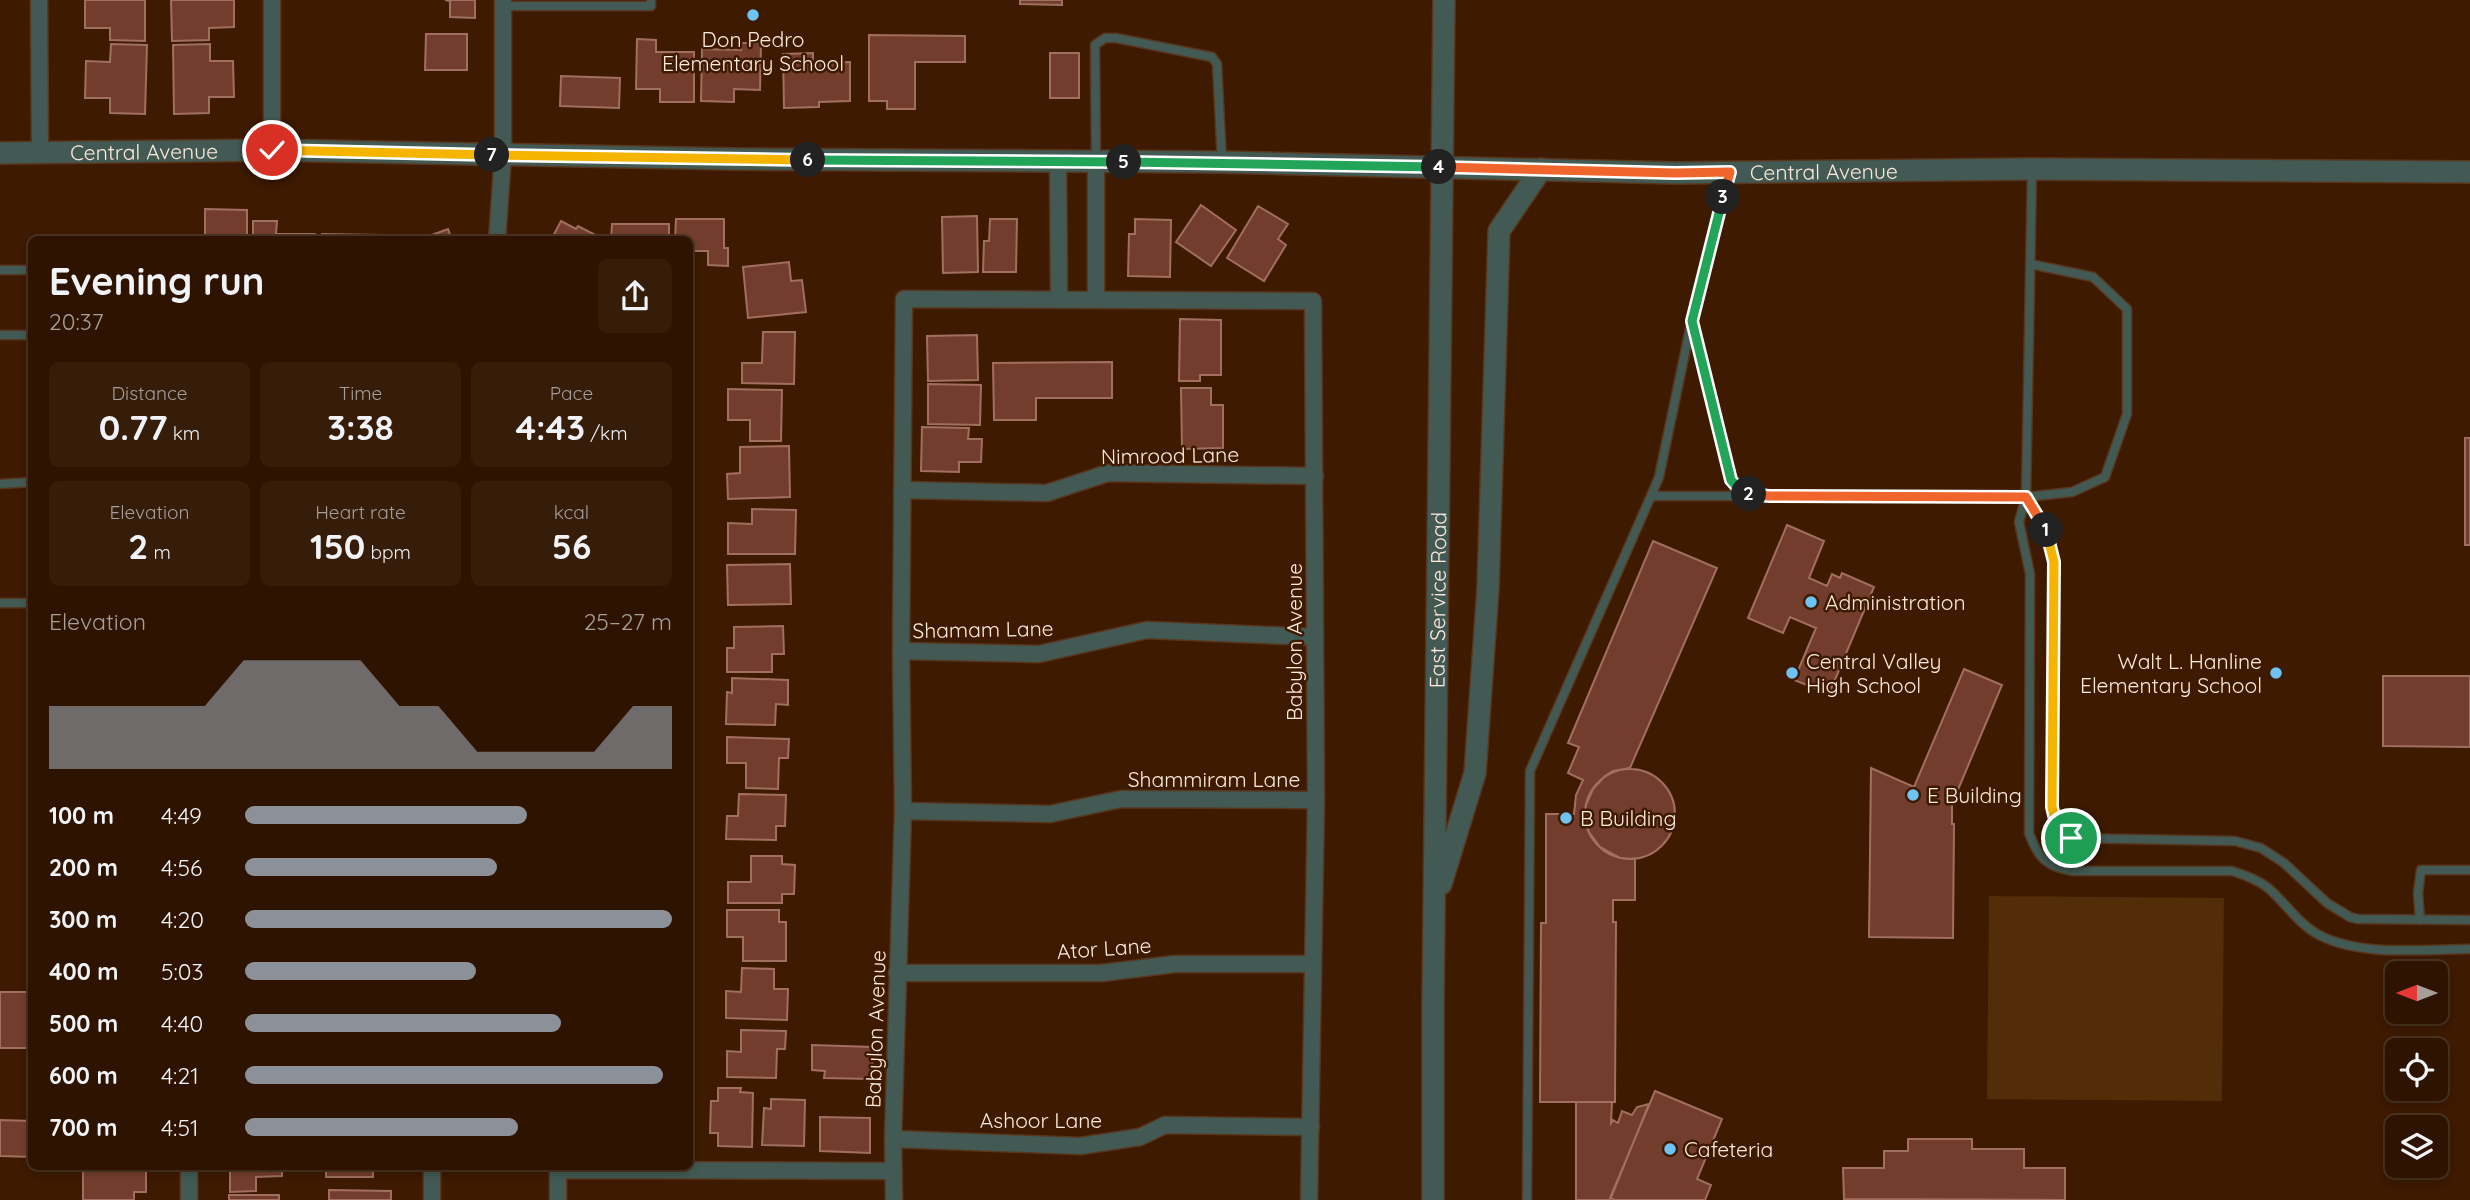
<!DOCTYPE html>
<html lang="en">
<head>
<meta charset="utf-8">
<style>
	body { margin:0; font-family:Quicksand,sans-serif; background:#361d0a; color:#f1f3f6; height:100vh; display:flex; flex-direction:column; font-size:26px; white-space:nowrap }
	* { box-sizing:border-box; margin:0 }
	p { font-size:23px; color:#a79e99 }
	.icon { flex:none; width:38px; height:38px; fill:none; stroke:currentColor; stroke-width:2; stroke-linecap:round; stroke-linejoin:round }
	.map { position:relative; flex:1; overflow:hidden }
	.side { position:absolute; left:28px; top:236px; width:665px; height:934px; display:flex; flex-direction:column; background:#2e1400; border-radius:10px; box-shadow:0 4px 10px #0003,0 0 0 2px #493322 }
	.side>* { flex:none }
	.needle { width:46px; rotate:270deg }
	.tools { position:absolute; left:2385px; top:961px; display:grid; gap:14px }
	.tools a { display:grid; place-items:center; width:63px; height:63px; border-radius:10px; background:#2e1400; box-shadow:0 4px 10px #0003,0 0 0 2px #493322; font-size:35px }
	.pin { position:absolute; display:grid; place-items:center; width:60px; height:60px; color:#fff; margin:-30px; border:4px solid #fff; border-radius:50%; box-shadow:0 2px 7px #0007 }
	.km { position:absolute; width:35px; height:35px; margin:-18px; border-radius:50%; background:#222; color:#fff; font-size:19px; line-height:35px; text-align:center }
	.round { display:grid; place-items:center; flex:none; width:74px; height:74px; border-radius:10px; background:#361d0a }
	.overview { display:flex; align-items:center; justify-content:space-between; height:119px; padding:0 21px }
	h1 { font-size:38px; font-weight:700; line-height:52px }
	.metrics { display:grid; grid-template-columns:repeat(3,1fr); gap:10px; height:119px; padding:7px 21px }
	.metrics div { display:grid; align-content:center; border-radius:10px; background:#361d0a; text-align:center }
	.metrics b { font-size:35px; font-weight:700 }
	.metrics small { font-size:19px; font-weight:400 }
	.metrics p { font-size:19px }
	.chart { height:196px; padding:14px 21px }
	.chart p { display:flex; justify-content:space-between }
	.chart svg { width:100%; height:126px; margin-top:7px; fill:#8c9099; opacity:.7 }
	ul { padding:0 21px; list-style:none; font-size:23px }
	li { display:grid; grid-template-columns:112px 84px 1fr; align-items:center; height:52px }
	li i { height:18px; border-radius:9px; background:#8c9099 }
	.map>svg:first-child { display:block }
</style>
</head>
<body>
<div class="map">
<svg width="2470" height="1200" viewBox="0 0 2470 1200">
	<rect width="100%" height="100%" fill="#3d1a00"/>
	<!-- green -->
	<path fill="#532c08" d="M1989 896 2224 898 2222 1101 1987 1099Z"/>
	<!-- building -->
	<path fill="#733d2d" stroke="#a16f60" stroke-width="2" d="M85 0H145V41L110 40V28H85Z
		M171 0H234V27L209 28V40L172 41Z
		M445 0H475V18L450 17V1Z
		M1020 0H1062V5L1020 4Z
		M426 34H467V70H425Z
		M869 35 965 36V62H915V109H887V101H869Z
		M637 39 656 40V52H694V102H660V89H636Z
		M742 43H761L760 90 734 89V102L701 101 702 49 741 50Z
		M111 44 147 45 145 114 110 113V98H85L86 61 110 62Z
		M210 44V61H233L234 97H209V113L174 114 173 45Z
		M813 53V63L850 62V101L819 102V107L784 108 783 54Z
		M1050 53H1079V98H1050Z
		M561 76 620 78 619 108 560 106Z
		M1201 205 1236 230 1211 266 1176 242Z
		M1258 206 1288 224 1278 239 1286 245 1264 281 1227 258Z
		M205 209 247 210V240H205Z
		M977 216 978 272 943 273 942 217Z
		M676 219H724V248H728V266L708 265V251H690V240H675Z
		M990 219H1017L1016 272H983L984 241H989Z
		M1135 219 1171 220 1170 277 1128 276 1129 234H1135Z
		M253 221H277L276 234H315V240H253Z
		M561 221 576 229 578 226 605 240H551Z
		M612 224H669V240H611Z
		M448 229 452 240H418Z
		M322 234 384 235V240H322Z
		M789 262 791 281 802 280 806 312 748 318 743 267Z
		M1180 319 1221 320V375H1200V381H1179Z
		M763 332H795L794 384 742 383V363H762Z
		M977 335 978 380 928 381 927 336Z
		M1112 362V398H1036V420H994L993 363Z
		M928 384 981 385 980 425 928 424Z
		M1181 388H1211V405H1223V448L1182 449Z
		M728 389 782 390 781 441H750V420H728Z
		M922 427 969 428 968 439H982L981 462H959V472L921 471Z
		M2465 438H2470V545H2465Z
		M789 446 790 497 728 499 727 474 740 473V447Z
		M752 509 796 510 795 554H728V523L752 524Z
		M1787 525 1824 541 1809 578 1827 586 1832 574 1840 578 1842 573 1874 587 1829 694 1794 680 1816 628 1790 617 1783 633 1748 618Z
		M1653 541 1717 568 1630 768 1613 771 1605 776 1593 789 1586 805 1584 814 1589 832 1600 847 1620 858 1635 859V900H1613V922H1616L1615 1102H1540L1541 923H1546V814H1574L1576 795 1583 780 1568 773 1579 747 1568 743Z
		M790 564 791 604 728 605 727 565Z
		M783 626 784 654H772V672H727V648H734V627Z
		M1964 669 2002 685 1952 804V824H1954L1953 938 1869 937 1871 768 1914 787Z
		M2383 676H2470V747L2383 746Z
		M732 678 788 680V705L776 704 775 725 726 724 727 692 732 693Z
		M727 737 789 739 788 758H779L778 789 746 788V763H727Z
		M1585 814a45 45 0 1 1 90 0a45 45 0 1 1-90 0Z
		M739 794 786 795 785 826H776V840L726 839 727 816H738Z
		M751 856H782V864L795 865 794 894H782V903H728V882H751Z
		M727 910H779V922H786V961H743V937H727Z
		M742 968 774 969V989H788L787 1020 726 1018V991L741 992Z
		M0 992H30L29 1048H0Z
		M741 1030 786 1031 785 1049H777L776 1078 727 1077V1051L741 1052Z
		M812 1045 873 1047 872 1079 824 1078 825 1071 812 1070Z
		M718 1088H741L740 1092 753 1093 752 1147 718 1146V1133H710L711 1101H718Z
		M1655 1091 1722 1119 1697 1179 1711 1185 1705 1200H1615L1610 1198Z
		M771 1099 805 1100 804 1146 762 1145 764 1108 771 1109Z
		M1576 1102H1612L1611 1123 1613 1120 1618 1123 1622 1111 1632 1115 1637 1107 1649 1104 1610 1200H1576Z
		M820 1117 870 1118V1153L820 1151Z
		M0 1120 32 1121V1157L0 1156Z
		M1908 1139H1972V1149H2024V1168H2065V1200L1844 1199 1843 1168H1884V1151H1908Z
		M83 1167 146 1168V1192H134V1200H83Z
		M230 1167H282V1176L256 1177V1191L230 1192Z
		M326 1167H391V1169L373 1170V1177H326Z
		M329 1190 391 1191V1200H329Z
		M229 1195H279V1200H229Z"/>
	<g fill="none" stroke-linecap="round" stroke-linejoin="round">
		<defs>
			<path id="service" d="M503 6H651V0
				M1096 159 1095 45 1105 38H1116L1212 57 1217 64 1222 162
				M2032 169 2026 497 2046 528 2055 562 2052 807 2056 824 2071 838 2235 841 2261 848 2284 863 2327 903 2350 917 2358 919 2470 920
				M1729 175 1692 321 1731 480 1745 493 1769 496 2026 497 2072 492 2105 477 2127 414V309L2093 277 2030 264
				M0 270H32
				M0 335H32
				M0 484 32 482
				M1651 496 1659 477 1691 324
				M2026 497 2019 522 2030 574 2029 833C2038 858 2047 867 2073 871H2232C2245 875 2256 879 2267 887 2285 902 2298 924 2319 935 2361 957 2424 949 2470 949
				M0 603H32
				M2420 920 2418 893 2421 870H2470
				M1527 1200 1530 771 1651 496H1748"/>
			<path id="minor" d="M39 0 40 151
				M272 150V0
				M1058 161 1059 298
				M1096 162V299
				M497 240 503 155V0
				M902 490 1047 493 1108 473 1315 476
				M901 651 1039 654 1147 630 1315 637
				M903 811 1050 814 1121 799 1316 800
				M897 973H1102L1175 964H1313
				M893 1139 1080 1146 1140 1137 1165 1125 1311 1127
				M432 1167V1200
				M558 1170 894 1171
				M189 1200V1167
				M558 1200V1167
				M894 1200 893 1139 903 811 901 651 904 299 1313 301 1316 800 1309 1200"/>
			<g id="tertiary">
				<path id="s1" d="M0 153 272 150 734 159 1222 162 1675 173 2032 169 2470 172"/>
				<path d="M1441 884 1475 773 1488 588 1499 231 1541 169"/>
				<path id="s2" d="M1433 1200V1004L1444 0"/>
			</g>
		</defs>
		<!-- service casing -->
		<use href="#service" stroke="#58371f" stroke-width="11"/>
		<!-- minor casing -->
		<use href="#minor" stroke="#58371f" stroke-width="19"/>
		<!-- tertiary casing -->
		<use href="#tertiary" stroke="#58371f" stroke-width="24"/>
		<!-- service -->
		<use href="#service" stroke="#425a53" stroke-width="8"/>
		<!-- minor -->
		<use href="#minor" stroke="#425a53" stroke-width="16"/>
		<!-- tertiary -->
		<use href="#tertiary" stroke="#425a53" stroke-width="21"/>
	</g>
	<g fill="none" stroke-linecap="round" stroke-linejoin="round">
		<defs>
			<path id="split-1" d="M2046 530 2054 562 2052 807 2056 824 2071 838"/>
			<path id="split-2" d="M1749 494 1769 496 2026 497 2046 530"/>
			<path id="split-3" d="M1723 197 1692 321 1731 480 1738 488 1749 494"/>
			<path id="split-4" d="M1439 167 1675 173 1730 172 1723 197"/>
			<path id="split-5" d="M1124 162 1439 167"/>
			<path id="split-6" d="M808 160 1124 162"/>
			<path id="split-7" d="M492 155 808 160"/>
			<path id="split-8" d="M272 150 492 155"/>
		</defs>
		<!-- split-1 casing -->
		<use href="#split-1" stroke="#fff" stroke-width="14"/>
		<!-- split-2 casing -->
		<use href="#split-2" stroke="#fff" stroke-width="14"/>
		<!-- split-3 casing -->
		<use href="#split-3" stroke="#fff" stroke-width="14"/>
		<!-- split-4 casing -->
		<use href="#split-4" stroke="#fff" stroke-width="14"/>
		<!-- split-5 casing -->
		<use href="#split-5" stroke="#fff" stroke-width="14"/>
		<!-- split-6 casing -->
		<use href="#split-6" stroke="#fff" stroke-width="14"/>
		<!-- split-7 casing -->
		<use href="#split-7" stroke="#fff" stroke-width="14"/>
		<!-- split-8 casing -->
		<use href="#split-8" stroke="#fff" stroke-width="14"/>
		<!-- split-1 -->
		<use href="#split-1" stroke="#f5b400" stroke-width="9"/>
		<!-- split-2 -->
		<use href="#split-2" stroke="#f0652b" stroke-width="9"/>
		<!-- split-3 -->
		<use href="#split-3" stroke="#22a559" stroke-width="9"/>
		<!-- split-4 -->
		<use href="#split-4" stroke="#f0652b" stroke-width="9"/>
		<!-- split-5 -->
		<use href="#split-5" stroke="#22a559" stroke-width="9"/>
		<!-- split-6 -->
		<use href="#split-6" stroke="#22a559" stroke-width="9"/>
		<!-- split-7 -->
		<use href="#split-7" stroke="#f5b400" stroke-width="9"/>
		<!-- split-8 -->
		<use href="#split-8" stroke="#f5b400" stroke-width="9"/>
	</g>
	<!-- markers -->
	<g fill="#6fc2f4" stroke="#3d1a00" stroke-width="2.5">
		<circle cx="753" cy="15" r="7"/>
		<circle cx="1811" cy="602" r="7"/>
		<circle cx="1792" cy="673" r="7"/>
		<circle cx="2276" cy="673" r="7"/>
		<circle cx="1913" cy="795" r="7"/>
		<circle cx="1566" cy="818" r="7"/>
		<circle cx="1670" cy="1149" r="7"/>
	</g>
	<g text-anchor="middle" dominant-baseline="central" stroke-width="5" stroke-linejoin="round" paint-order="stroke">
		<!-- poi labels -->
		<g font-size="21" fill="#fdeadd" stroke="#3d1a00" text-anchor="start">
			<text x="753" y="39" text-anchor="middle">Don Pedro<tspan x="753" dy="24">Elementary School</tspan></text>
			<text x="1825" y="602">Administration</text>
			<text x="1806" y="661">Central Valley<tspan x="1806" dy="24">High School</tspan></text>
			<text x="2262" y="661" text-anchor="end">Walt L. Hanline<tspan x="2262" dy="24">Elementary School</tspan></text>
			<text x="1927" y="795">E Building</text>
			<text x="1580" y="818">B Building</text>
			<text x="1684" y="1149">Cafeteria</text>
		</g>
		<!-- street labels -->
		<g font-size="21" fill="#fdeadd" stroke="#3d1a00">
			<text stroke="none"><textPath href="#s1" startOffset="144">Central Avenue</textPath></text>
			<text stroke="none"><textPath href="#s1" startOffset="1824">Central Avenue</textPath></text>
			<text transform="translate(1170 455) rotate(-1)">Nimrood Lane</text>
			<text stroke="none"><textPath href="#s2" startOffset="600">East Service Road</textPath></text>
			<text transform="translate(983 629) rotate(-1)">Shamam Lane</text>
			<text transform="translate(1294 642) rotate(-90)">Babylon Avenue</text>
			<text x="1214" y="779">Shammiram Lane</text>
			<text transform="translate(1104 948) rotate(-4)">Ator Lane</text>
			<text transform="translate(875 1029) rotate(-88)">Babylon Avenue</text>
			<text x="1041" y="1120">Ashoor Lane</text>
		</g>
	</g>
</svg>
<div class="tools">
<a><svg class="needle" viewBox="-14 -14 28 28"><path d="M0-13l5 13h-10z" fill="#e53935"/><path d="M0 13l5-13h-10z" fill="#a79e99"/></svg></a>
<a><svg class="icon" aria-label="locate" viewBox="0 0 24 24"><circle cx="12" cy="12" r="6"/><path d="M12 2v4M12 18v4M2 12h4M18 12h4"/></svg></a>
<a><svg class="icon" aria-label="layers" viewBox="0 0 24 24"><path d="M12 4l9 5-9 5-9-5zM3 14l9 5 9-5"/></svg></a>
</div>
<div class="pin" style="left:2071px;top:838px;background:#1e9e55"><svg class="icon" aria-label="arrive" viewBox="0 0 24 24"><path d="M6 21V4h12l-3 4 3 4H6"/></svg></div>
<div class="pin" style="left:272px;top:150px;background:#d93025"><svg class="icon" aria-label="check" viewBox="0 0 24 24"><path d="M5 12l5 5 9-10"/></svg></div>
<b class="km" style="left:2046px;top:530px">1</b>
<b class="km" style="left:1749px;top:494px">2</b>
<b class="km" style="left:1723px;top:197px">3</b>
<b class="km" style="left:1439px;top:167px">4</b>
<b class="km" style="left:1124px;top:162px">5</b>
<b class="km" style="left:808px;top:160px">6</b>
<b class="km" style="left:492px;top:155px">7</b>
<section class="side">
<div class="overview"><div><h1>Evening run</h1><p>20:37</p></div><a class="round"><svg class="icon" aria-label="share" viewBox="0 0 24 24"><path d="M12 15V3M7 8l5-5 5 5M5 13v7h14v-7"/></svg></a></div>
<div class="metrics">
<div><p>Distance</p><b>0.77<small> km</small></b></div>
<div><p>Time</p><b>3:38</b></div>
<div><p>Pace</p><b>4:43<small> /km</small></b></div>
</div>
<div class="metrics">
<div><p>Elevation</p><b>2<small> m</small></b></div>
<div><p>Heart rate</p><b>150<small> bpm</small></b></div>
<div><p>kcal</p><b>56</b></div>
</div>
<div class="chart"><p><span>Elevation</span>25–27 m</p>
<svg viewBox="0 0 160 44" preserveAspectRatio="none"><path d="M0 44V22L10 22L20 22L30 22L40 22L50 6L60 6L70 6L80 6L90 22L100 22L110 38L120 38L130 38L140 38L150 22L160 22V44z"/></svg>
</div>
<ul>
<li><b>100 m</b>4:49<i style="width:66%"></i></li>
<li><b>200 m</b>4:56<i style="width:59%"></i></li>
<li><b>300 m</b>4:20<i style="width:100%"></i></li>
<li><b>400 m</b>5:03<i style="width:54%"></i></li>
<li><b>500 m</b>4:40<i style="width:74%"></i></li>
<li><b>600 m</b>4:21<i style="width:98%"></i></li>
<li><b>700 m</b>4:51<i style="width:64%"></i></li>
</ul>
</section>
</div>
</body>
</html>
